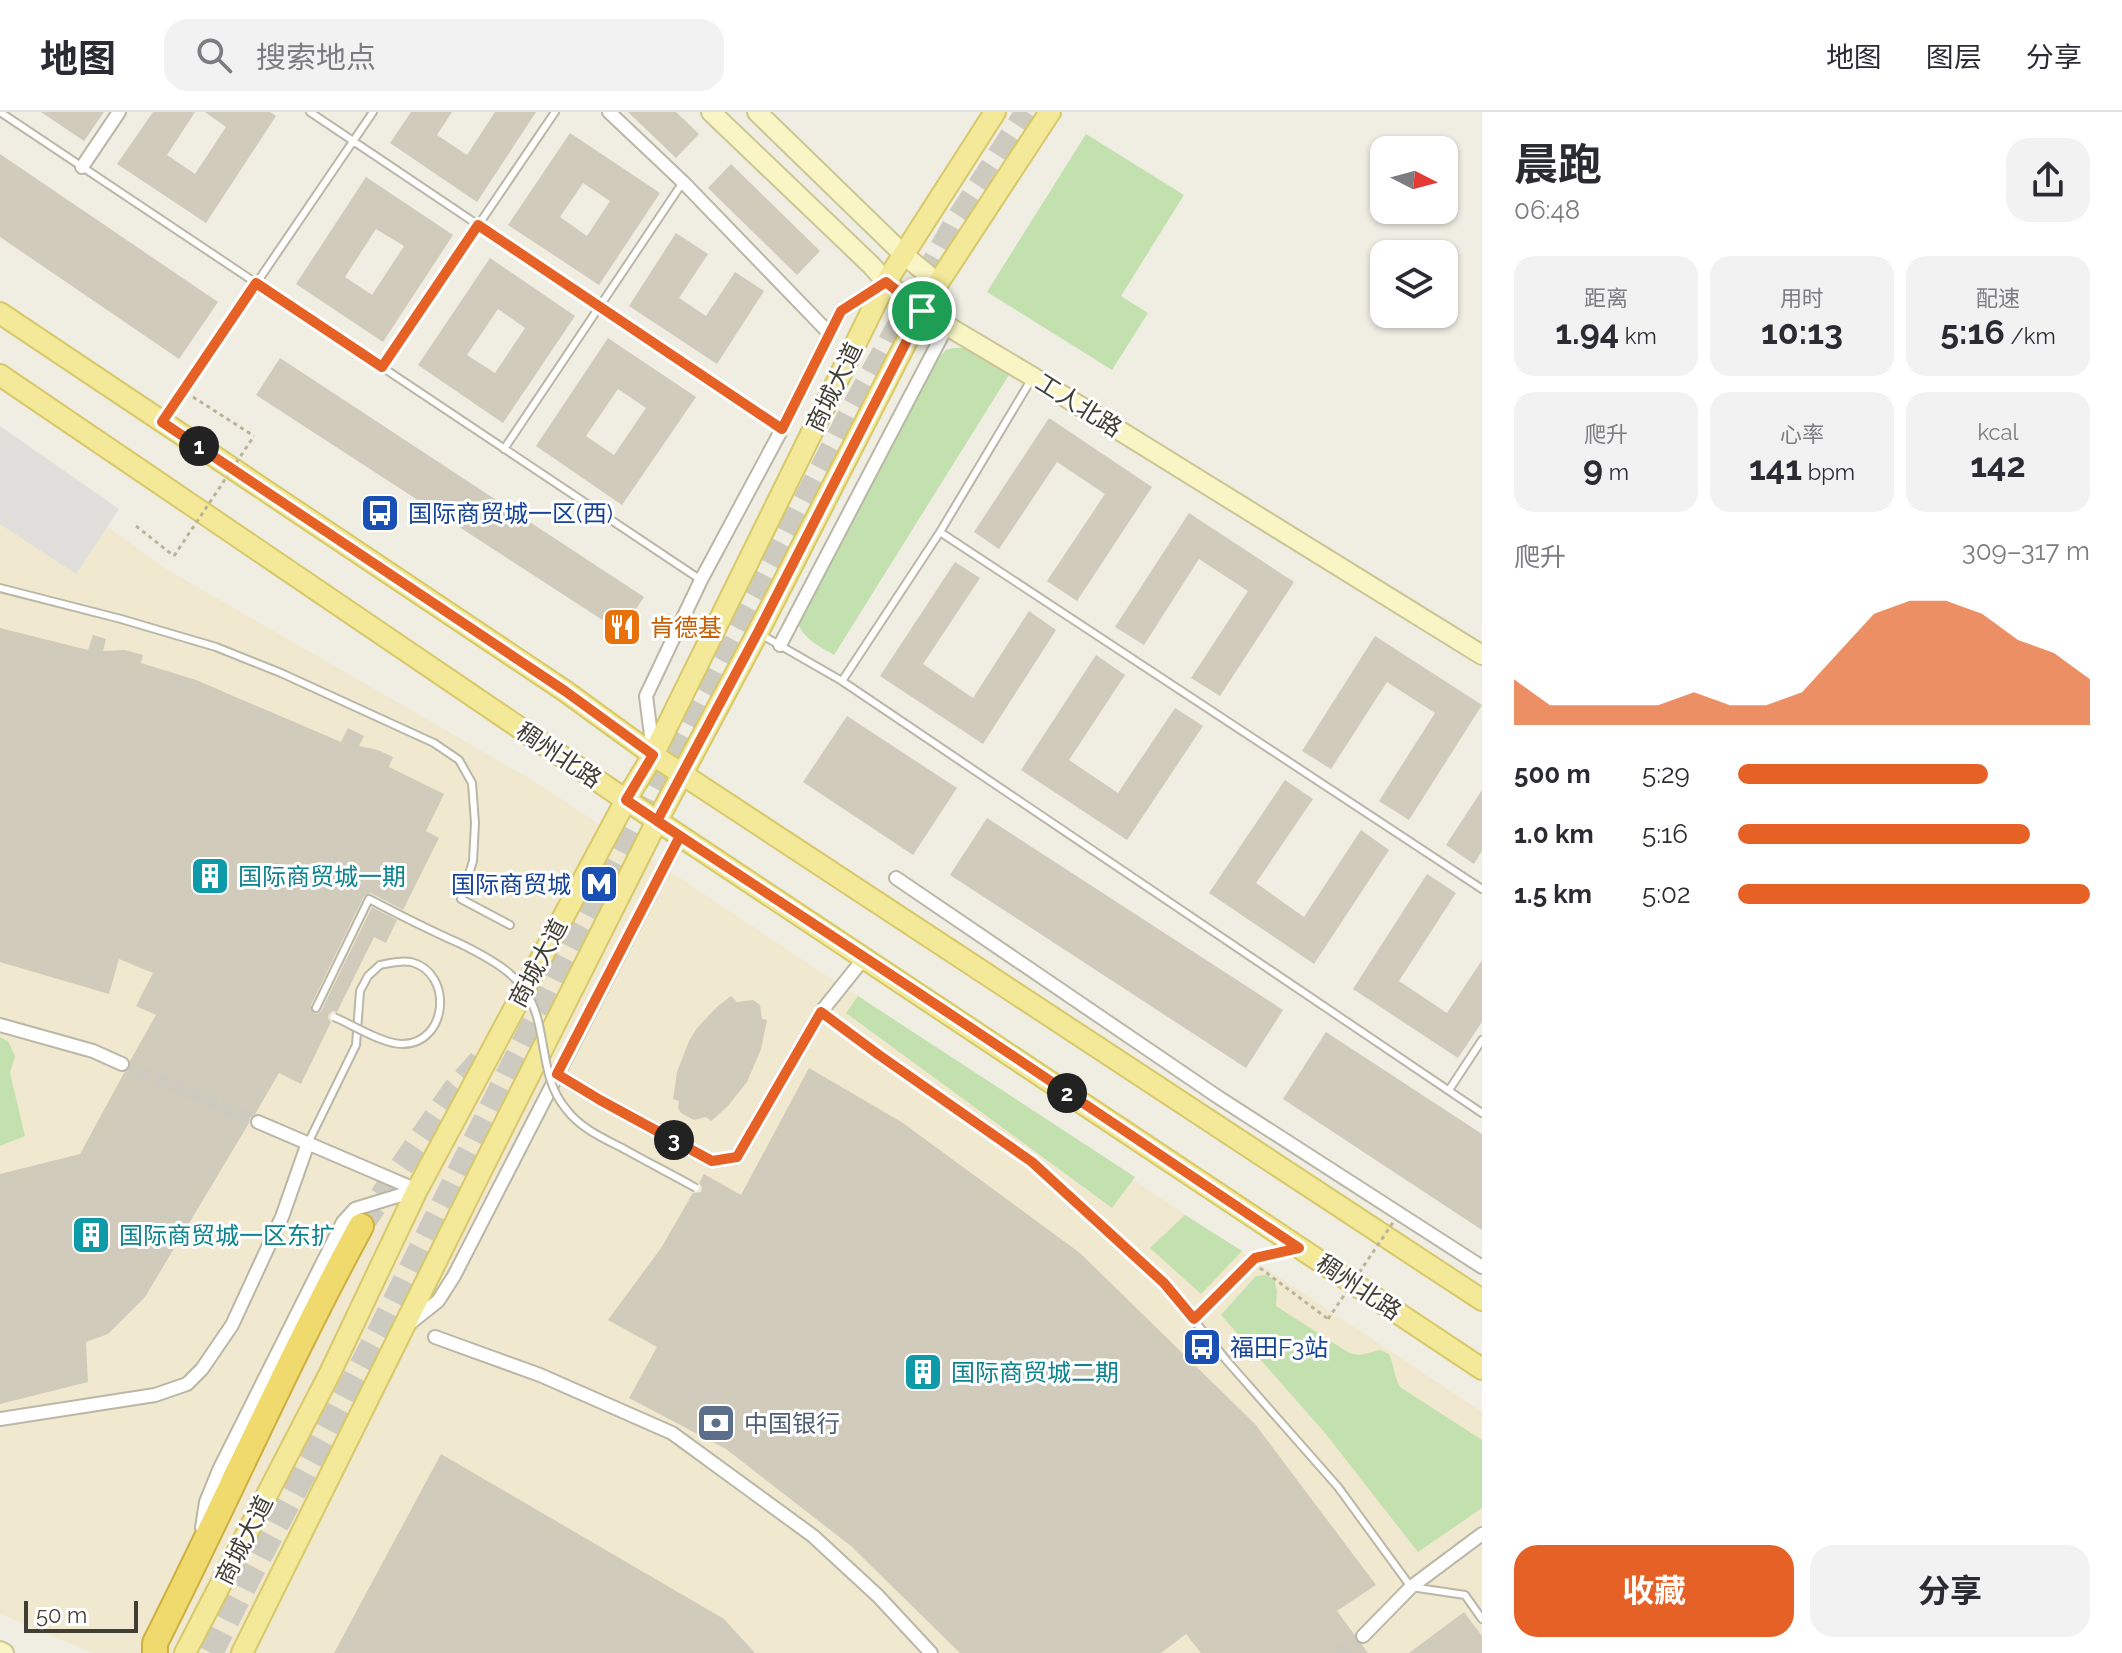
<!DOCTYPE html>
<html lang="zh">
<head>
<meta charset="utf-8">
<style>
	body { margin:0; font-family:Raleway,"Noto Sans SC",sans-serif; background:#f2f2f3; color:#2b2b33; height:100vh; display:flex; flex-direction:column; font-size:30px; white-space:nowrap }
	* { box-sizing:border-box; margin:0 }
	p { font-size:26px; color:#7c7c81 }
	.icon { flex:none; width:44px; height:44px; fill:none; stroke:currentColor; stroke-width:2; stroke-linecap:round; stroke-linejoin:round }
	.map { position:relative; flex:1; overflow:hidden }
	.drawer { display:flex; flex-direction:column; background:#fff; width:640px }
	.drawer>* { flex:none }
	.needle { width:52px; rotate:96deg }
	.buttons { position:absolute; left:1370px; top:24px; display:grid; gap:16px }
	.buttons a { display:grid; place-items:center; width:88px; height:88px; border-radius:16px; background:#fff; box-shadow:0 2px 6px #0004; font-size:40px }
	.scale { position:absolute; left:24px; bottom:20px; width:114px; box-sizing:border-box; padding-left:8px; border:4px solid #413e34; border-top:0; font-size:22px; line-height:28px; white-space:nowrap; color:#413e34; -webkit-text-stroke:6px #fff; paint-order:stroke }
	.pin { position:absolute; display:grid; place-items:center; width:68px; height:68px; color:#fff; margin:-34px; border:4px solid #fff; border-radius:50%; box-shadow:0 2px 8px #0007 }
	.km { position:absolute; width:40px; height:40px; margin:-20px; border-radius:50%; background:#222; color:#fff; font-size:22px; line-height:40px; text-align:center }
	.round { display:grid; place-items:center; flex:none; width:84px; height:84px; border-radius:24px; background:#f2f2f3 }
	.headline { display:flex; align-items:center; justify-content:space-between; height:136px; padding:0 32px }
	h1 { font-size:44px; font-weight:700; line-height:60px }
	.stats { display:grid; grid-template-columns:repeat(3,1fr); gap:12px; height:136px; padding:8px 32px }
	.stats div { display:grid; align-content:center; border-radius:20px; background:#f2f2f3; text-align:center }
	.stats b { font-size:34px; font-weight:700 }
	.stats small { font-size:22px; font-weight:400 }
	.stats p { font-size:22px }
	.chart { height:224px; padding:16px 32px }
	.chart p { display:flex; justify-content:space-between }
	.chart svg { width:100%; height:144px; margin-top:8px; fill:#e56125; opacity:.7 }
	.cta { display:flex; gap:16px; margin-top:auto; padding:16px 32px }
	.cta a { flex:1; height:92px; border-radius:24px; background:#e56125; color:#fff; font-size:32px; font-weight:700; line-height:92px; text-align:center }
	.cta a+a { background:#f2f2f3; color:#2b2b33 }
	ul { padding:0 32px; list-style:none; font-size:26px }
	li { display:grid; grid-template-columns:128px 96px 1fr; align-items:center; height:60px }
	li i { height:20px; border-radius:10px; background:#e56125 }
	header { display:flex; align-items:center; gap:48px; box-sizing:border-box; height:112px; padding:0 40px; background:#fff; border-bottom:2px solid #e1e1e2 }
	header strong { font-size:38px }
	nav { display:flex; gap:44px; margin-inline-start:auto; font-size:28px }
	.search { width:560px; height:72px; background:#f2f2f3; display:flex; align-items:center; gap:20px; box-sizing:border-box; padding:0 28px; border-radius:24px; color:#7c7c81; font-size:30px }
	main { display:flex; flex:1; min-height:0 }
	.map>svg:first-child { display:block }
</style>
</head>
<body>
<header>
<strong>地图</strong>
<div class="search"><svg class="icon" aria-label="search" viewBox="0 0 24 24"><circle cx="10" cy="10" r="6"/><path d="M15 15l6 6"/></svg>搜索地点</div>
<nav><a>地图</a><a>图层</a><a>分享</a></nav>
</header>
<main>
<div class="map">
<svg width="1482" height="1541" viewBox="0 0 1482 1541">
	<rect width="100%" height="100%" fill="#f0eee3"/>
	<!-- commercial -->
	<path fill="#f1e8d0" d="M0 338 168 458 534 669 1482 1300V1541H93L0 1502Z"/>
	<!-- green -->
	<path fill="#c2e1af" d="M1086 22 1184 83 1121 184 1148 201 1112 258 987 180Z
		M952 236H970L1012 258 834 543C819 534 803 527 797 509L935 249 946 238Z
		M858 884 1135 1065 1112 1096 846 901Z
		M0 925 8 929 15 944 10 961 25 1024 0 1034Z
		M1185 1103 1242 1139 1201 1182 1150 1136Z
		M1265 1163 1274 1167 1277 1179 1276 1194 1349 1241 1360 1243 1380 1238 1389 1242C1394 1253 1394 1264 1400 1275L1482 1328V1396L1418 1440 1325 1321 1221 1203 1256 1164Z"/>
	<!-- parking -->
	<path fill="#e1dfdb" d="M0 314 119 397 76 462 0 412Z"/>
	<!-- building -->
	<path fill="#d0cbba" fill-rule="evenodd" d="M41 0H104L84 29Z
		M153 0H195L167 43 195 62 226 15 205 0H270L276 4 206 111 117 52Z
		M411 0H452L437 23 467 43 495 0H536L477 90 390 31Z
		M628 0H676L699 22 676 46Z
		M570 21 660 81 599 173 508 113ZM583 71 610 89 587 124 560 105Z
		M0 42 218 190 179 247 0 125Z
		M731 52 820 139 797 163 708 76Z
		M366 65 453 123 383 230 296 172ZM376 117 404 134 372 183 345 165Z
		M676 121 708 142 679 186 706 204 735 160 764 179 717 252 629 194Z
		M490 146 575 204 503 311 418 253ZM498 197 525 216 495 261 467 243Z
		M608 226 696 285 622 393 536 334ZM618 277 646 296 614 343 586 324Z
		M280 246 644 485 621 520 256 283Z
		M1049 306 1152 375 1077 489 1047 469 1105 382 1057 350 999 437 974 420Z
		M1189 401 1294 470 1220 584 1191 566 1248 479 1199 447 1144 533 1115 515Z
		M955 450 980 466 923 552 973 586 1029 499 1056 518 983 632 880 564Z
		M0 516 88 538 93 523 106 527 103 539 125 538 143 543 141 551 196 568 341 630 348 616 364 624 359 634 378 638 393 645 389 655 444 682 426 719 439 726 403 798 371 781 364 784 311 893 313 901 317 902 321 899 372 795 397 808 386 831 374 825 337 900 333 899 329 902 328 906 331 910 301 972 279 961 255 1002 250 1006 249 1011 145 1185 108 1222 86 1230 88 1270 0 1292V1062L80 1042 124 961 130 956V949L156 903 136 894 153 861 119 847 109 882 0 850Z
		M1375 524 1482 593 1409 708 1379 689 1435 601 1387 570 1331 657 1302 639Z
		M1096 543 1125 563 1069 648 1118 681 1175 596 1203 614 1127 728 1021 658Z
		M847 604 957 676 913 743 803 670Z
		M1285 668 1313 687 1256 771 1304 805 1361 718 1389 738 1314 852 1209 781Z
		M1482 678V739L1474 752 1446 733Z
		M987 706 1283 898 1246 956 950 763Z
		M1427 762 1456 781 1399 869 1447 901 1482 848V910L1458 946 1353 877Z
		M731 884 737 890 753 888 760 893 762 907 767 908 761 937 747 970 727 995 711 1009 706 1005 694 1008 681 1001 678 996 679 989 673 987 677 960 689 929 697 916 718 894Z
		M1326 920 1482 1022V1118L1283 987Z
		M809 956 903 1011 1080 1141 1255 1312 1376 1473 1337 1499 1354 1522 1356 1530 1362 1533 1368 1541H1201L1186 1522 1161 1541H960L851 1434 726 1337 629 1286 657 1235 608 1208 661 1136 693 1081 701 1080 702 1075 699 1071 704 1062 741 1083Z
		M441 1342 724 1507 755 1541H334Z
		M1464 1500 1482 1524V1541H1409Z"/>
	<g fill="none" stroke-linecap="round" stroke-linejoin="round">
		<!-- street-tunnel -->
		<path stroke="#cdcbc0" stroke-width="12" stroke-dasharray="12 6" stroke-linecap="butt" d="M122 952 258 1010
			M1339 1541 1363 1524"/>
		<!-- highway-tunnel -->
		<path stroke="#cdcbc0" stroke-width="24" stroke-dasharray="24 12" stroke-linecap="butt" d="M361 1114 454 978 487 941
			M211 1541 253 1458 380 1218 557 864 857 289 955 112 1027 0"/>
		<defs>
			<path id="lane" d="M0 0 701 468
				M310 0 782 317
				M382 255 555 0
				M164 307 373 0
				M504 337 683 70
				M940 420 1482 777
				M0 476 121 507 216 535 281 561 434 631 459 648 472 671 475 711 473 749 461 787 510 813
				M762 523 842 569 1482 1001
				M842 569 940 420 1031 268
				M316 896 369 787 400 803
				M821 900 879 943 1032 1050 1164 1171 1227 1249 1338 1375 1411 1475 1465 1483 1482 1507
				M1449 978 1482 928
				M308 1031 356 933 360 879 368 864 380 853
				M1194 1207 1255 1146 1292 1137"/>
			<path id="street" d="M609 0 683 70 829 221
				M82 55 119 0
				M780 533 947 214
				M653 639 646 584 701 468 782 317 841 199 883 172
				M896 766 1218 985 1482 1155
				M0 913 93 939 122 952
				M557 962 600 988 712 1049 737 1045 821 900 865 845
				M258 1010 417 1078
				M409 1212 438 1189 454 1164 680 724
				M435 1225 540 1263 672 1321 813 1424 878 1484 931 1541
				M0 1307 155 1283 187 1272 202 1257 232 1213 282 1105 308 1031
				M202 1416 206 1390 219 1358 343 1110 355 1097 417 1078
				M1363 1524 1411 1475 1482 1422"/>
			<path id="secondary" d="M711 0 871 153 886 170 922 199 1033 265 1482 543
				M757 0 903 142 938 171
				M0 1539 4 1541"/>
			<path id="primary" d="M0 201 565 579 653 643 1482 1188
				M0 263 626 688 1482 1257
				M185 1541 330 1261 417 1078 626 688 653 643 886 170 995 0
				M242 1541 481 1059 657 709 758 520 922 199 938 171 1050 0"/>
			<path id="highway" d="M155 1541V1531C225 1393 287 1250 361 1114"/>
		</defs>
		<!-- lane casing -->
		<use href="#lane" stroke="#bab7a7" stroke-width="10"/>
		<!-- street casing -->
		<use href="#street" stroke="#bab7a7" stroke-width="16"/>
		<!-- secondary casing -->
		<use href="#secondary" stroke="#ccc696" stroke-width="22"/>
		<!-- primary casing -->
		<use href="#primary" stroke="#d7c86a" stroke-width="24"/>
		<!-- highway casing -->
		<use href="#highway" stroke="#ceb040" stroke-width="28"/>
		<!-- path -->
		<path stroke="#bbb49a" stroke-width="3" stroke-dasharray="4 4" stroke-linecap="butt" d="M193 285 254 324
			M136 414 174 444
			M1260 1156 1328 1207"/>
		<!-- lane -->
		<use href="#lane" stroke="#fff" stroke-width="6"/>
		<!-- street -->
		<use href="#street" stroke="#fff" stroke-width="12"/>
		<!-- secondary -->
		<use href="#secondary" stroke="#f9f5c4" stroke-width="18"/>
		<!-- primary -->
		<use href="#primary" stroke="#f4e998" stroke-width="20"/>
		<!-- highway -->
		<use href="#highway" stroke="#f0da6e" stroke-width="24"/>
		<defs>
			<path id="lane-bridge" d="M400 803C420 813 440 823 461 832 495 849 526 865 537 905 546 937 544 971 566 997 581 1017 605 1027 626 1038 649 1051 673 1063 696 1076
				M334 905C353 913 383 932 402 932 448 932 454 861 411 850 401 848 390 851 380 853"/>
		</defs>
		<!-- lane-bridge casing -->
		<use href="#lane-bridge" stroke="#bab7a7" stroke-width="10" stroke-linecap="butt"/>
		<!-- path-bridge -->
		<path stroke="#bbb49a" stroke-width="3" stroke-dasharray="4 4" stroke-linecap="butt" d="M174 444 254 324
			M1328 1207 1394 1109"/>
		<!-- lane-bridge -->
		<use href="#lane-bridge" stroke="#fff" stroke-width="6"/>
	</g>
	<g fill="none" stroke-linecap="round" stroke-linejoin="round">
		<defs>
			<path id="route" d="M922 199 886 170 841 199 782 317 478 113 382 255 256 171 162 310 565 579 653 643 626 688C705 741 785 793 864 845 1010 941 1154 1039 1299 1136L1255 1146 1194 1207 1164 1171 1032 1050 879 943 821 900 737 1045 712 1049 600 988 557 962 680 724 657 709 758 520 922 199"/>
		</defs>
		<!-- route casing -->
		<use href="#route" stroke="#fff" stroke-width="16"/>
		<!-- route -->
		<use href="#route" stroke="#e56125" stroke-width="10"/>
	</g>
	<!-- icons -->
	<defs>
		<symbol id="bus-square" viewBox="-11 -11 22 22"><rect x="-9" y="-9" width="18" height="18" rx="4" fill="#1a4fb4" stroke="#fff"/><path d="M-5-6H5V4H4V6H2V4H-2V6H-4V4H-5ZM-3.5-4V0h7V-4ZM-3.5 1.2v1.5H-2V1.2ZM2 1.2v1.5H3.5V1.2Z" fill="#fff"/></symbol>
		<symbol id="restaurant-square" viewBox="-11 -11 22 22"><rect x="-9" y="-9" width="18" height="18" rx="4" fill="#e8710a" stroke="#fff"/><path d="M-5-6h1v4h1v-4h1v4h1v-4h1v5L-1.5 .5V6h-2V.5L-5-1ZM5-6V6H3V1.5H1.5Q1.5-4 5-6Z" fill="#fff"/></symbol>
		<symbol id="building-square" viewBox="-11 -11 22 22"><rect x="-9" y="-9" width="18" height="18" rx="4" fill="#0f9aa8" stroke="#fff"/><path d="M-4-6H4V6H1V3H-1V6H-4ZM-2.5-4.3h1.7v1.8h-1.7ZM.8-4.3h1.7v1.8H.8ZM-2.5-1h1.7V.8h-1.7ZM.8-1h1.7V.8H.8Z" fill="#fff"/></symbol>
		<symbol id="metro-square" viewBox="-11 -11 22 22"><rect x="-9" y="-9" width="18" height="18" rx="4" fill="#1a4fb4" stroke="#fff"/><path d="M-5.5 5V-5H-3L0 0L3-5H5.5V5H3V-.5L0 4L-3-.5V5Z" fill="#fff"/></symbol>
		<symbol id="bank-square" viewBox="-11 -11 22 22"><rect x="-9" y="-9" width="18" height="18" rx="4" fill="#5c6f8a" stroke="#fff"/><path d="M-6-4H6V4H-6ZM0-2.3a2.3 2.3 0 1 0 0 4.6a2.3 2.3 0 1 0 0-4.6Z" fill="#fff"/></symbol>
	</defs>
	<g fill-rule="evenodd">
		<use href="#bus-square" x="358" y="379" width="44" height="44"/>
		<use href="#restaurant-square" x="600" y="493" width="44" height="44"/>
		<use href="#building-square" x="188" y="742" width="44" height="44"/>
		<use href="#metro-square" x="577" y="750" width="44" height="44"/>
		<use href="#building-square" x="69" y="1101" width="44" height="44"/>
		<use href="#bus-square" x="1180" y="1213" width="44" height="44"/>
		<use href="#building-square" x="901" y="1238" width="44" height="44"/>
		<use href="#bank-square" x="694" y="1289" width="44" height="44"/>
	</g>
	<g text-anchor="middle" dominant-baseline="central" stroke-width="6" stroke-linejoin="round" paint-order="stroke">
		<!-- street labels -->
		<g font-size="24" fill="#413e34" stroke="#fff">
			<text transform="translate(834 275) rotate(-64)">商城大道</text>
			<text transform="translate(1079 293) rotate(32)">工人北路</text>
			<text transform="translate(559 643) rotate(34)">稠州北路</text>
			<text transform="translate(538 851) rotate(-62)">商城大道</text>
			<text transform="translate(1359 1175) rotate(34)">稠州北路</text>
			<text transform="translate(244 1428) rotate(-63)">商城大道</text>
		</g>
		<!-- transit labels -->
		<g font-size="24" fill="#164399" stroke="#fff" text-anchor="start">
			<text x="408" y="401">国际商贸城一区(西)</text>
			<text x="571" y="772" text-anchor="end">国际商贸城</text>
			<text x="1230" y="1235">福田F3站</text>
		</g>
		<!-- food labels -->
		<g font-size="24" fill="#c56008" stroke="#fff" text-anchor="start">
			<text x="650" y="515">肯德基</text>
		</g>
		<!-- culture labels -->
		<g font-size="24" fill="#0d838f" stroke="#fff" text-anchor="start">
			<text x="238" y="764">国际商贸城一期</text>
			<text x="119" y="1123">国际商贸城一区东扩</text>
			<text x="951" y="1260">国际商贸城二期</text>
		</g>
		<!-- service labels -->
		<g font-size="24" fill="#4e5e75" stroke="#fff" text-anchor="start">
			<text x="744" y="1311">中国银行</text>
		</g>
	</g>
</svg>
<div class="buttons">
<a><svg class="needle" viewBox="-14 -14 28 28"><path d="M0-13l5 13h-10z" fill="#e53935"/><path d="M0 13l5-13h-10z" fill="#7c7c81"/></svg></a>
<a><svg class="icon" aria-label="layers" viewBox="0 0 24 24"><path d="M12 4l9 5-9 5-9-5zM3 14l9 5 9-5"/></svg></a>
</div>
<div class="scale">50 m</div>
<div class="pin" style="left:922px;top:199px;background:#1e9e55"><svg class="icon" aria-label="arrive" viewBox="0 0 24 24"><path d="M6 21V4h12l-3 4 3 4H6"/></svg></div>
<b class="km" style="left:199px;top:334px">1</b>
<b class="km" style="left:1067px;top:981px">2</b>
<b class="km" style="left:674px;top:1028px">3</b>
</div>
<section class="drawer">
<div class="headline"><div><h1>晨跑</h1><p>06:48</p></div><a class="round"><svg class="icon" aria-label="share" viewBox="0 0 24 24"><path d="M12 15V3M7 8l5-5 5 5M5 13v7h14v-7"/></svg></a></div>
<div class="stats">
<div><p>距离</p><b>1.94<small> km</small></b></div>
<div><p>用时</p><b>10:13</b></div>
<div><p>配速</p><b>5:16<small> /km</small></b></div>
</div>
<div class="stats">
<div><p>爬升</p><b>9<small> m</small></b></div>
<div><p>心率</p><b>141<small> bpm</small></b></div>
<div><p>kcal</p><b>142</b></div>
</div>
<div class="chart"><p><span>爬升</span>309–317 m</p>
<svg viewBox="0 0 160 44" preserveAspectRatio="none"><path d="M0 44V30L10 38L20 38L30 38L40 38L50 34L60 38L70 38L80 34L90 22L100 10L110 6L120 6L130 10L140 18L150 22L160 30V44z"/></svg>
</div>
<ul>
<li><b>500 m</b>5:29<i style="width:71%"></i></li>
<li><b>1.0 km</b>5:16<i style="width:83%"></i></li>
<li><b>1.5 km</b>5:02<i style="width:100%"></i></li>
</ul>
<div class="cta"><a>收藏</a><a>分享</a></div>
</section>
</main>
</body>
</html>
